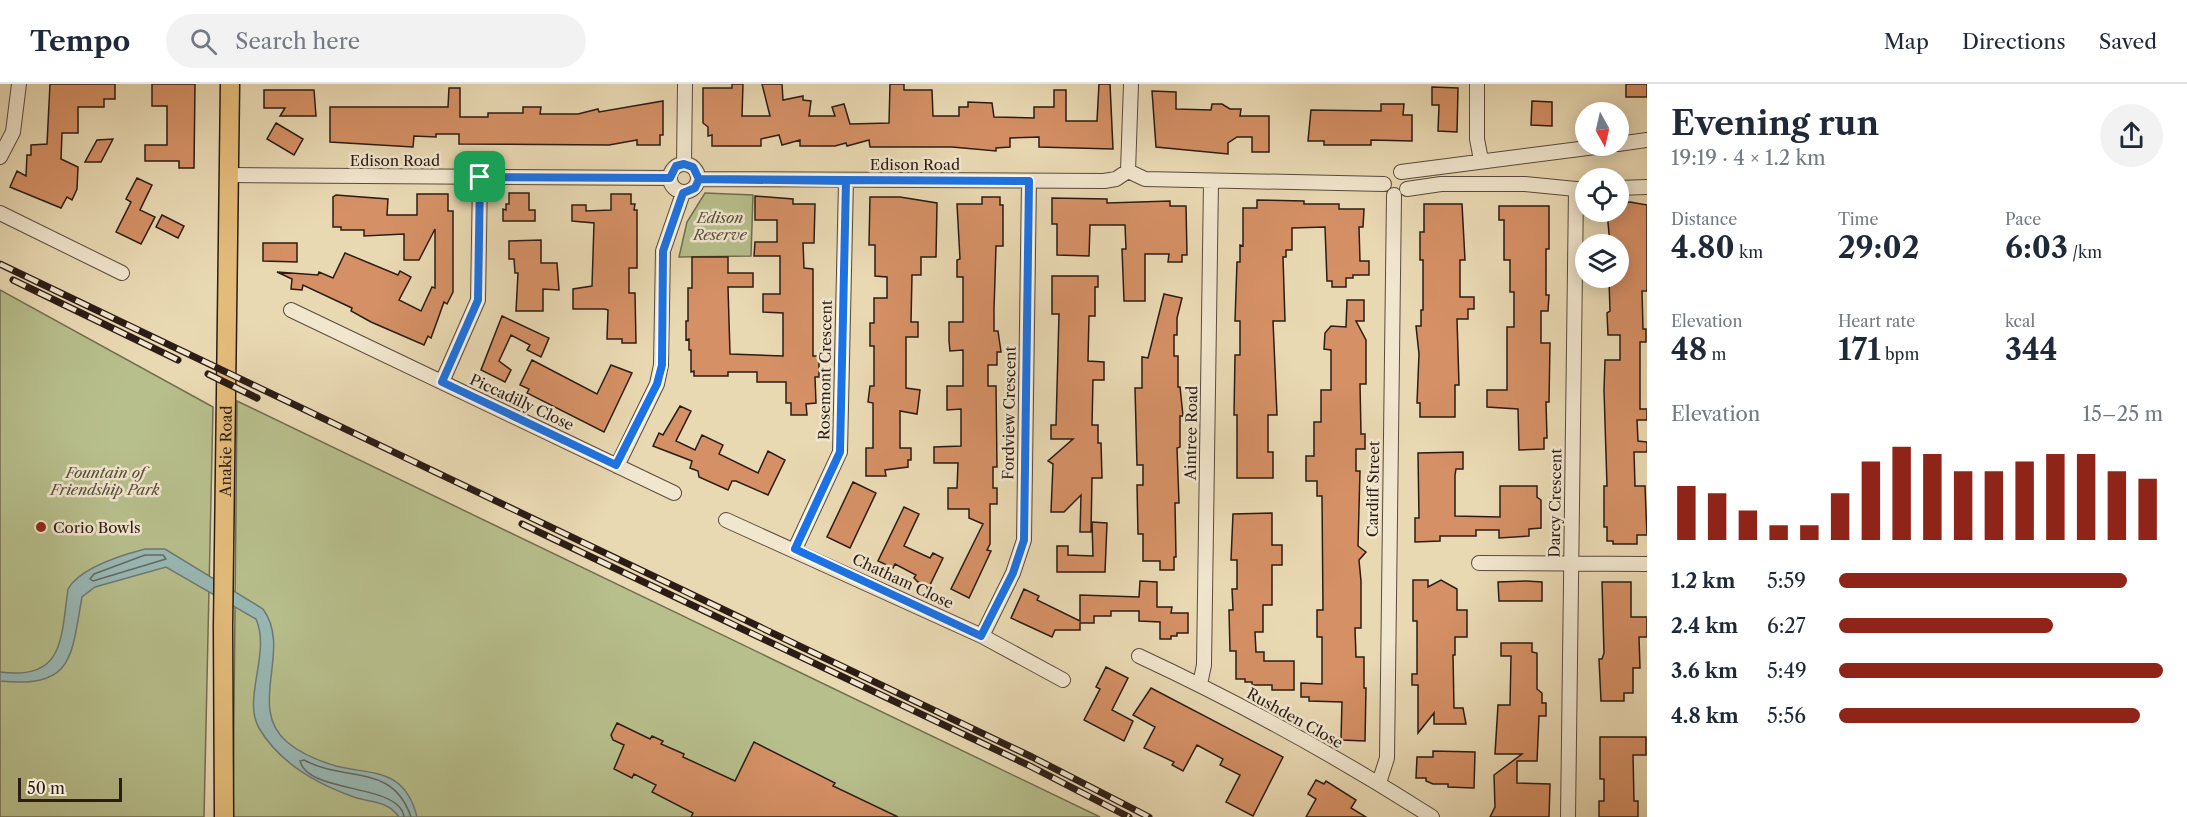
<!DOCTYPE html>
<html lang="en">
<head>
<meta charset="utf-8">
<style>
	body { margin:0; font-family:"Libre Caslon Text",serif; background:#f2f2f3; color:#1f2937; height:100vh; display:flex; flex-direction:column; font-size:22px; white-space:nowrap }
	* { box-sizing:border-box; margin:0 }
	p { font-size:20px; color:#747a83 }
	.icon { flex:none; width:33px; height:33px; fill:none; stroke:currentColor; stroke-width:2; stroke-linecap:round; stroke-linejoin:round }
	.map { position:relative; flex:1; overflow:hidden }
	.side { display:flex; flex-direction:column; background:#fff; width:540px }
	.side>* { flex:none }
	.needle { width:39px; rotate:172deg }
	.tools { position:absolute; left:1575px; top:18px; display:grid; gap:12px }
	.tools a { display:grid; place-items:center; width:54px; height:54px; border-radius:50%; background:#fff; box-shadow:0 3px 15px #0003; font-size:30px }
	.scale { position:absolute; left:18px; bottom:15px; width:104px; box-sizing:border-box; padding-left:6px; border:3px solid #2b1c15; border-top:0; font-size:16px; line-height:21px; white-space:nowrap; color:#2b1c15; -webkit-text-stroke:4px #f1e6ce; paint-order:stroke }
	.pin { position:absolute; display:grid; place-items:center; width:51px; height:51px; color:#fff; margin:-26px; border-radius:12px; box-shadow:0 3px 9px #0006 }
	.round { display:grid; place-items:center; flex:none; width:63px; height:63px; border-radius:32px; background:#f2f2f3 }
	.summary { display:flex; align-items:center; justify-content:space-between; height:102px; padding:0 24px }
	h1 { font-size:33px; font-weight:700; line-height:45px }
	.figures { display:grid; grid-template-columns:repeat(3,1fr); gap:9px; height:102px; padding:6px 24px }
	.figures div { display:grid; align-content:center }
	.figures b { font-size:30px; font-weight:700 }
	.figures small { font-size:16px; font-weight:400 }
	.figures p { font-size:16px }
	.chart { height:168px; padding:12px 24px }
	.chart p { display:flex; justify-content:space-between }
	.chart svg { width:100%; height:108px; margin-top:6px; stroke:#8f2418; stroke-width:6 }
	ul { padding:0 24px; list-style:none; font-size:20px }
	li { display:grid; grid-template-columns:96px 72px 1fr; align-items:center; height:45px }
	li i { height:15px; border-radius:8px; background:#8f2418 }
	header { display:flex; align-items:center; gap:36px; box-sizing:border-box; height:84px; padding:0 30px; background:#fff; border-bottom:2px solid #e0e1e3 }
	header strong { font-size:28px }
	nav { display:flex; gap:33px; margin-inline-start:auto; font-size:21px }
	.search { width:420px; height:54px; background:#f2f2f3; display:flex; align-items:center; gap:15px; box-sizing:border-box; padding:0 21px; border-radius:33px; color:#747a83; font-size:22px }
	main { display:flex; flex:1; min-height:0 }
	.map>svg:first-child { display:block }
</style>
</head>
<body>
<header>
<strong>Tempo</strong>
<div class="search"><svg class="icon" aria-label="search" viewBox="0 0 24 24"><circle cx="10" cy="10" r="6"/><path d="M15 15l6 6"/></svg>Search here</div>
<nav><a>Map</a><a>Directions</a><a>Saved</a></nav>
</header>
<main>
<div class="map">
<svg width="1647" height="733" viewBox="0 0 1647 733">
	<rect width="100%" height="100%" fill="#e9d9b3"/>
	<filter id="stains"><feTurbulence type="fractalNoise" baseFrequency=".00333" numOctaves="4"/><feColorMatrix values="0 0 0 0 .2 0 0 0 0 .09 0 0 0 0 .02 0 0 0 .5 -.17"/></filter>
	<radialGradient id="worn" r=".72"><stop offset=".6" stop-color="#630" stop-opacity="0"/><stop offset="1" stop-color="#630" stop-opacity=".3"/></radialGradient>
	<!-- green -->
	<path fill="#b7bf8c" stroke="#716e50" stroke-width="1.5" d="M705 109 753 111 751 172 679 173 687 138Z
		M0 206 213 323 204 733H0Z
		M237 317 1100 733H233Z"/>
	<!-- water -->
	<path fill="#99b9b5" stroke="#6d7a75" stroke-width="1.5" d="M145 465H165L263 525C293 566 246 623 287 658 300 669 319 677 336 682 373 691 405 684 417 733H399C387 716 371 719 354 713 317 700 280 680 259 644 242 615 271 569 256 535L166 483 95 503 82 513C71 575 73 604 0 597V588C65 597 61 553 68 505 80 484 122 471 145 465Z"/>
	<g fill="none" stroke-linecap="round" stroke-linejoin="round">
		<!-- shore -->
		<path stroke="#626a65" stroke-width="1.5" d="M145 471H163L166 475 93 497 90 495 94 490Z
			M404 733C400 699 308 710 300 677L304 676C346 699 392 678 411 733"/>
	</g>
	<!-- building -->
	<path fill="#d59065" stroke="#2b1c15" stroke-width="1.5" d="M50 0H115V15H104V23H78V49H62L61 75 78 83 77 105 72 116 67 113 61 124 10 103 17 87 26 92 27 71H31V61L47 60Z
		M152 0H195L194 84H179V77H145V61H167V22H152Z
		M732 0H743L742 32H770L762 0H782L783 16 803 12V16L811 17 809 32H835L832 23 844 20 850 40 889 39 890 0H904V6H932L933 32H959V23H968V18L992 19 994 33 1034 34V23H1054V6H1066V37H1097L1099 0H1110L1113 65 1039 63V53L1010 54V63L996 64V67L952 63H870L869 56 847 62 846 59 835 62H800V56L782 61 779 51 761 55V62H712V51L708 52V43L703 39V4H732Z
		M1626 0H1647V13H1626Z
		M1432 3 1458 4 1457 48 1438 47 1439 21H1432Z
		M449 4H460V33H488V29H523V23H541L540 30H578L598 25 599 28 663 17V51H660V61H637V56L609 61 459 60V50H436V53L414 52 413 63 330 58V23H448Z
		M264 6H314L316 32H280L285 24H264Z
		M1152 7 1176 8V25L1211 26 1212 20H1222L1230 25H1241L1240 32H1269V68H1252V53H1237L1228 59V70L1156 63Z
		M1532 17 1552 18V42L1531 41Z
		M1381 20H1404L1403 31H1412V57L1371 56V61H1324V57H1308L1311 26 1381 27Z
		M276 39 303 55 294 71 267 55Z
		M113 55 101 78H85L97 56Z
		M137 94 152 101 140 126 155 133 141 160 116 148 131 118 126 115Z
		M509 109H529V126H535V137H503V125L506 126V120H509Z
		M417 110H448V127H453V208L447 220 444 218 431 254 428 252 424 261 371 238 351 227 352 224 303 201 302 206 291 205 292 195 277 188 318 191 319 188 333 194 345 169 398 191 400 187 411 193 399 216 421 227 432 203 435 204V145L419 176H404V150L364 152V146H341V143H333V113L336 111 388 115 387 131H417Z
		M611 110H631V120H635L634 126H637V184H629V209H635L636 259H622V255H607L608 226 605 225H573V205L592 202 594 139 572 137V121H586V127L611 126Z
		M755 112 793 115V120H815L814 159H803L804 184 813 185V272H819V293H815L816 319 806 320 807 331H791V319H786V298H757V288H728V292H694V287L691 288V266H689V255L686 256V237H688V204H692V173H728V189H753V203H728L730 270 783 272V229L763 228V210H780V172H754L755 158H777V136H755Z
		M870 113H900L937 119 936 173H921V191H912L911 238H918V253H906V304L920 306 917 330 900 327V364H911V376H908V383L885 386 886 392H866V364H873V319L868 318 870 302H874V262H870V239H874V214H887V193L875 192V161H869Z
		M982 113H1000V121H1003V162H996L994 225V247H998L1001 268H997V281H988V302H996L997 383H993V404H997V420H990V460L987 466 991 467 969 514 951 505 983 440 969 434V425H948V404H957L958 379H934V363L961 362V325L947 326V302H963V266L950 267 949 257V238H963V193H957V176L960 175 957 120H982Z
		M1052 114 1107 115V119L1170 117V122H1186L1187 171H1182V178H1168L1169 170H1145V217H1124L1122 165H1126L1125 141H1090L1089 172 1057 171V140H1052Z
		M1257 116 1304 117V120H1339V125H1364L1363 143H1359L1360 177H1369V191H1353V194H1346V203H1332V197H1327L1325 143 1292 144V166H1286V173H1283L1285 237H1273L1277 331H1268V368H1273V394H1237V331H1234L1235 271H1240V237H1235L1237 178H1240V161L1243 162V124H1257Z
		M1630 118 1647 121V207H1642L1643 245H1646V258H1640V325H1647V336H1637L1638 357 1647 358V368H1634L1635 402H1645L1647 451H1637V460H1613V457H1607V443H1604V402H1607L1604 306 1605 276H1620V251H1608L1607 229 1610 227 1609 196 1618 194V160H1610L1607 128H1618V120Z
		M1424 120H1462L1465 176H1460V213H1474V225H1468V235H1457L1459 301H1455V333H1420V319H1417L1419 270 1416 242H1421V226H1423V176H1420V148H1424Z
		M1499 122H1549V165H1546V211H1549L1548 227H1541V259H1550L1549 318H1546L1547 354H1544V365L1519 366 1518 325 1487 323V306H1507V243H1514V208H1510V176H1504V136H1499Z
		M162 131 184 142 178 154 156 143Z
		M541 156V179H557L559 206 543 205V227H516L518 189H515L514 175H509V157Z
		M263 159H297V178L263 177Z
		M1052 192H1098V203H1095V232H1089L1088 277 1104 278V296H1093L1092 341H1098V359H1101L1102 394H1092L1091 448H1080L1081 411 1064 428H1051L1053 380 1048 377 1073 355H1051V341H1056L1059 230H1052Z
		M1164 210 1182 214 1177 234V251H1174V272H1178V303H1180L1183 332H1180V363L1177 364 1179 419H1175L1176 473H1174V486H1160V477H1143V450H1138L1137 401H1143V381H1137L1135 304H1142V273L1148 274Z
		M1347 216H1364V237H1356L1366 256V300H1360L1361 350H1365V365H1356V387H1360L1358 462 1366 468 1359 476 1361 497V544H1355L1356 573H1364V604H1366L1365 657 1341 656 1342 618 1309 617V613H1301V599L1322 600V553H1317V526H1323L1322 412H1317V397H1306V372H1314V338H1321V306H1331V266L1324 265 1325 249 1331 242 1346 243Z
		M502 232 549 254 541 273 527 266 530 261 511 251 499 277 511 286 505 298 481 286Z
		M532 276 597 310 611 281 632 289 604 348 527 309 529 305 520 301Z
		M680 322 691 327 676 357 695 366 702 351 723 361 719 370 758 389 768 367 785 376 768 411 736 397H732L728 406 699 393 698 387 690 384 692 377 653 362 659 349 663 351Z
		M1463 368V385H1456L1455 391V432L1500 433V402H1537V413L1541 416V444L1529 445V452L1499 454V446H1476V452H1440V457L1415 458V434H1419L1418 369Z
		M853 398 876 409 850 464 827 453Z
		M904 423 919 430 904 462 930 474 933 469 943 474 929 503 918 498 914 494 916 491 895 480 893 484 878 477Z
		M1272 429V461H1282V481H1272V521H1263V548H1255L1256 568H1264V577H1294V606H1272V601H1252V598H1245V595H1236V567H1230L1229 526H1233L1232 505H1237V476H1231L1233 430Z
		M1092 438 1107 439 1105 488H1057V462H1068V471L1093 472Z
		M1413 496H1428V503L1441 496 1457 505V526H1467V553H1455V571H1453L1454 624H1463L1466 640H1434V629L1418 649V601H1412V590H1417V537H1413Z
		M1140 497 1157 498V523H1172L1171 529H1188V549H1177V552H1171V555H1160V538L1139 537V527H1111V532H1094V539H1080V546H1055L1052 553 1011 534 1024 505 1039 512 1037 516 1080 537V511L1139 513Z
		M1526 497 1542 498V517H1499L1498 498Z
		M1602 498H1631V533H1647V553H1639L1640 584H1633V609H1624V617H1601L1599 575H1602L1604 569Z
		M1501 559H1532V568L1537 569V605L1542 609V619H1546V632H1539L1537 677H1517V699L1550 700 1549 733H1490L1495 723 1494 691 1522 670H1495L1498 621H1510L1511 572H1501Z
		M1106 583 1128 594 1112 626 1133 637 1124 657 1084 636 1100 605 1096 603Z
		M1151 604 1283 673 1253 732 1226 718 1240 691 1220 681 1223 675 1197 661 1183 687 1172 681 1174 678 1144 664 1155 643 1133 631Z
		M617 639 650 655 652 652 663 657 661 660 684 670 683 673 735 697 754 658 835 699 833 702 898 733H691L693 729 652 708 656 701 634 690 632 694 614 685 624 661 613 656 611 651Z
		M1600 653H1646V671H1633L1634 717H1638V733H1599V717H1604V695H1600Z
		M1433 667 1475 668 1474 704 1448 703V700H1433L1426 697V694H1416L1417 673H1433Z
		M1316 696 1324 700 1326 697 1356 716 1351 724 1366 733H1306L1316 715 1308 710Z"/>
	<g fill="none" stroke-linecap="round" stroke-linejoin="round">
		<defs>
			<path id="minor" d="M1131 0 1128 87 1145 95 1384 100
				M1477 0V55L1481 76
				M1618 60 1647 56
				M0 73 13 48 19 0
				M670 94a14 14 0 1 1 28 0a14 14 0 1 1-28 0Z
				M684 80 685 0
				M1401 88 1603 62
				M229 91 670 94
				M699 95 1104 97 1116 95 1128 87
				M1618 104 1647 103
				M1407 105 1441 100H1525L1586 106
				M0 129 122 189
				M291 226 674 409
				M442 298 478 216 480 93
				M617 382 657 300 661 281 663 167 683 109
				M726 436 982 552 1063 596
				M795 465 840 368 846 97
				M1479 479 1647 480
				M982 552 1013 489 1024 456 1029 97
				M1139 572C1240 619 1338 673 1432 733
				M1200 600 1204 581 1211 98
				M1379 699 1387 674 1394 111
				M1568 733 1576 106"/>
			<g id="major">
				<path id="s1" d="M224 733 223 543 230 0"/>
			</g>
		</defs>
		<!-- minor casing -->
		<use href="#minor" stroke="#5a4b3c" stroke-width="16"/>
		<!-- major casing -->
		<use href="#major" stroke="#2b1c15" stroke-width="21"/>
		<!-- minor -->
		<use href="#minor" stroke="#f1e6ce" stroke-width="14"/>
		<!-- major -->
		<use href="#major" stroke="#e4bc7a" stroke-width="18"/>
		<defs>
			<path id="rail" d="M0 180 1032 673 1149 733
				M13 196 178 276
				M208 290 257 314
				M522 440 1028 681 1129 733"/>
		</defs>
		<!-- rail casing -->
		<use href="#rail" stroke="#2b1c15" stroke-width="7"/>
		<!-- rail -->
		<use href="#rail" stroke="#f1e6ce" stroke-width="4.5" stroke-dasharray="14" stroke-linecap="butt"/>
	</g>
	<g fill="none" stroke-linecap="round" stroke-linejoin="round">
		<defs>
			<path id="route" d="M480 93 478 216 442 298 616 381 657 300 662 281 663 167 683 109 695 104 699 95 846 97 840 368 795 465 981 552 1013 489 1024 456 1029 97 699 95 693 83 684 80 676 82 670 94 480 93"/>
		</defs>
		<!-- route casing -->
		<use href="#route" stroke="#fff" stroke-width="12"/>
		<!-- route -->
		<use href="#route" stroke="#1a73e8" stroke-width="8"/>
	</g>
	<!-- markers -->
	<circle fill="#8f2418" stroke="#f1e6ce" stroke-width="2" cx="41" cy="443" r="6"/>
	<g text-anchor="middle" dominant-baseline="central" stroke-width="5" stroke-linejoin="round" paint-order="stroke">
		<!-- street labels -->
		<g font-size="15" fill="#2b1c15" stroke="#f1e6ce">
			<text x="395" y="76">Edison Road</text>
			<text x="915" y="80">Edison Road</text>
			<text transform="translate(825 286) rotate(-89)">Rosemont Crescent</text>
			<text transform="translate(522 318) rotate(25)">Piccadilly Close</text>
			<text transform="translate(1009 329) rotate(-89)">Fordview Crescent</text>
			<text transform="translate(1191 349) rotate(-89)">Aintree Road</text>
			<text stroke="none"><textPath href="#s1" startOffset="366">Anakie Road</textPath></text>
			<text transform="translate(1373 405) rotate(-89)">Cardiff Street</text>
			<text transform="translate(1555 419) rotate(-89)">Darcy Crescent</text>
			<text transform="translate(903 497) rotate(25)">Chatham Close</text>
			<text transform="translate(1295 634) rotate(29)">Rushden Close</text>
		</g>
		<!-- park labels -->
		<g font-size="15" font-style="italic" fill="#554d39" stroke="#f1e6ce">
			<text x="720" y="133">Edison<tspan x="720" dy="17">Reserve</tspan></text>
			<text x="105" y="388">Fountain of<tspan x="105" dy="17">Friendship Park</tspan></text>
		</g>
		<!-- poi labels -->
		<g font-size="15" fill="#2b1c15" stroke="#f1e6ce" text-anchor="start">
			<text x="53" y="443">Corio Bowls</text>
		</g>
	</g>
	<rect width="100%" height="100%" filter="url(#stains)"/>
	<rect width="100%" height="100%" fill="url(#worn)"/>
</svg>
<div class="tools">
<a><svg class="needle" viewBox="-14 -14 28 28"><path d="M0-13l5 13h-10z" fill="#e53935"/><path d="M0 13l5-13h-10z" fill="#747a83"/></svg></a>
<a><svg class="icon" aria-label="locate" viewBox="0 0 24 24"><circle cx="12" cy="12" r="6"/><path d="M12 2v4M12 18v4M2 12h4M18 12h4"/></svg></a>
<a><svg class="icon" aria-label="layers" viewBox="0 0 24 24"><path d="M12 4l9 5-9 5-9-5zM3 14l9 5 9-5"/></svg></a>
</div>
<div class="scale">50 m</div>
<div class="pin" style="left:480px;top:93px;background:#1e9e55"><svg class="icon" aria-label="arrive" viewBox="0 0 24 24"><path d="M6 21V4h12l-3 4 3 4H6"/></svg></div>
</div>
<section class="side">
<div class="summary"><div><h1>Evening run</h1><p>19:19 · 4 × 1.2 km</p></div><a class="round"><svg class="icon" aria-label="share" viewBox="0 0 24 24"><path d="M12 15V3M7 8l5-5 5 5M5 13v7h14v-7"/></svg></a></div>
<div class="figures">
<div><p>Distance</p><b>4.80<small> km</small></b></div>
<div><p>Time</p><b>29:02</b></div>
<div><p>Pace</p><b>6:03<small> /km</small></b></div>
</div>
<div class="figures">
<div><p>Elevation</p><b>48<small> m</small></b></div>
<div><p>Heart rate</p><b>171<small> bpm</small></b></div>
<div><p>kcal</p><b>344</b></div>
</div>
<div class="chart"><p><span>Elevation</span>15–25 m</p>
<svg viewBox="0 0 160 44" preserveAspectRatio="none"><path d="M5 44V22M15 44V25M25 44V32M35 44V38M45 44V38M55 44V25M65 44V12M75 44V6M85 44V9M95 44V16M105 44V16M115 44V12M125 44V9M135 44V9M145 44V16M155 44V19"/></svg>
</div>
<ul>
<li><b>1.2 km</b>5:59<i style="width:89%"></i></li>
<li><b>2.4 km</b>6:27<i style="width:66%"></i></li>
<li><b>3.6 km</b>5:49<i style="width:100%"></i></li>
<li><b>4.8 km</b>5:56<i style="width:93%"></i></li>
</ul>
</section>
</main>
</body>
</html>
